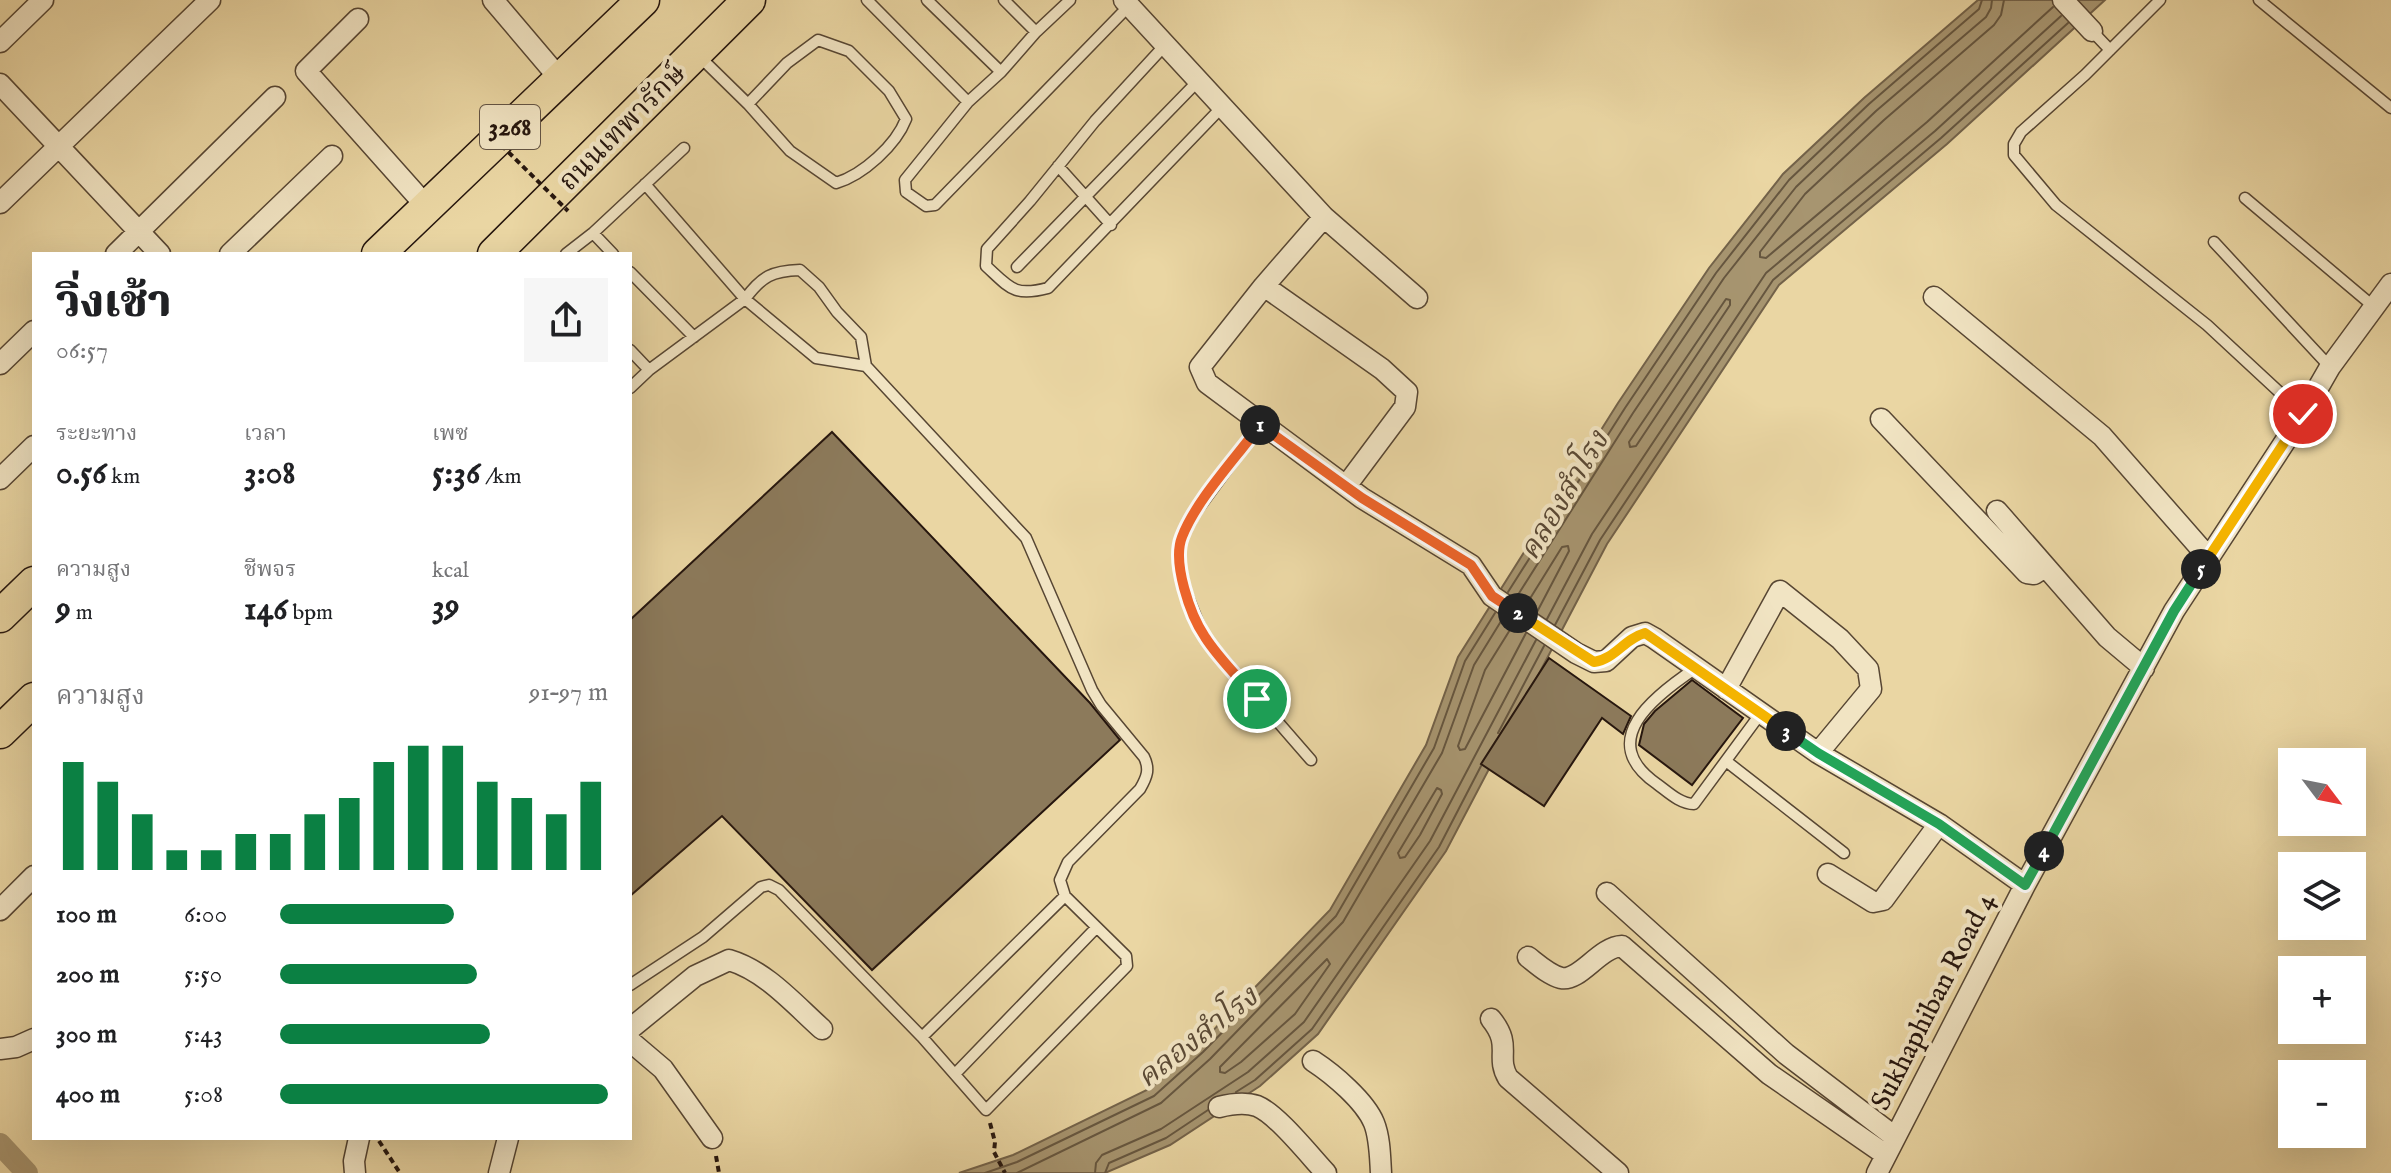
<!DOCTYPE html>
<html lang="th">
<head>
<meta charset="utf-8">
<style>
	body { margin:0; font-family:"IM FELL English","Noto Serif Thai",serif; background:#f6f6f6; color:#202124; height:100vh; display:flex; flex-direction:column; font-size:30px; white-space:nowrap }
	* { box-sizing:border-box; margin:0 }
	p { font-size:26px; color:#757577 }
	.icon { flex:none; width:44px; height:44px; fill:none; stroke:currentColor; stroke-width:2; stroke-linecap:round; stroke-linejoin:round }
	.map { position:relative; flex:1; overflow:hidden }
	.sheet { position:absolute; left:32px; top:252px; width:600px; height:888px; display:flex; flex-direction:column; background:#fff; border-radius:0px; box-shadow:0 8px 32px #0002 }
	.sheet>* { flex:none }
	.needle { width:52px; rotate:122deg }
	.buttons { position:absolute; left:2278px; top:748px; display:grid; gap:16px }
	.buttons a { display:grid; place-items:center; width:88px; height:88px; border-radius:0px; background:#fff; box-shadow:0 8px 32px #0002; font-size:40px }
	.pin { position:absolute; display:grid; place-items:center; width:68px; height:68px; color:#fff; margin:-34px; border:4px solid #fff; border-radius:50%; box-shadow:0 2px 8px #0007 }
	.km { position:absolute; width:40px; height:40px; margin:-20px; border-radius:50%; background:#222; color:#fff; font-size:22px; line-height:40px; text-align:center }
	.round { display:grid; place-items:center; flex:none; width:84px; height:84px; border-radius:0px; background:#f6f6f6 }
	.head { display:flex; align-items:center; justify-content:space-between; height:136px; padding:0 24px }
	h1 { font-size:44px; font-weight:800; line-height:60px }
	.stats { display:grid; grid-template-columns:repeat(3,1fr); gap:12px; height:136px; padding:8px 24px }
	.stats div { display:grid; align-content:center }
	.stats b { font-size:34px; font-weight:800 }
	.stats small { font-size:22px; font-weight:400 }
	.stats p { font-size:22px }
	.chart { height:224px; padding:16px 24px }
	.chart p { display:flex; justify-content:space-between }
	.chart svg { width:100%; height:144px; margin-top:8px; stroke:#0b8043; stroke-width:6 }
	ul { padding:0 24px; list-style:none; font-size:26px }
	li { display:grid; grid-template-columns:128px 96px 1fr; align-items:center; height:60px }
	li i { height:20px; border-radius:10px; background:#0b8043 }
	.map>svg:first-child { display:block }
</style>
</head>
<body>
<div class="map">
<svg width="2391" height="1173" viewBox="0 0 2391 1173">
	<rect width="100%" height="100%" fill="#ead6a3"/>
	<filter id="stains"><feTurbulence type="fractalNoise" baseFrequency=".0025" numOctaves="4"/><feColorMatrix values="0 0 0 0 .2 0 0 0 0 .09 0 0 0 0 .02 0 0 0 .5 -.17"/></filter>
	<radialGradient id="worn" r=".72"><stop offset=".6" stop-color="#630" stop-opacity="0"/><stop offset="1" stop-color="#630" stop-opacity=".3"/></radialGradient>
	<!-- water -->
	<path fill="#a79570" stroke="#736249" stroke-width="2" d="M1978 0H2105L1947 144 1779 285 1607 544 1446 851 1318 1034 1260 1086 1170 1145 1105 1173H959L1013 1155 1149 1089 1198 1046 1330 910 1426 745 1458 657 1618 403 1709 268 1783 174 1864 98Z"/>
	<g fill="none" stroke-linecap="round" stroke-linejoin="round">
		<!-- shore -->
		<path stroke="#66563f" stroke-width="2" d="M2004 0 2001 15 1994 25 1884 120 1805 194 1760 252V257L1766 258 1927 122 2053 7
			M1726 299 1730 300V305L1636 446 1630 447 1629 442Z
			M1508 592 1625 408 1716 273 1789 180 1869 104 1979 9 1982 0
			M1516 598 1633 413 1724 278 1796 187 1876 111 1986 17 1991 8 1992 0
			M1526 605 1562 547 1568 546 1569 551 1537 612
			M1547 619 1592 534 1766 273 1935 131 2061 16
			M1513 625 1485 670 1458 746 1460 750 1465 749 1526 633
			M1555 625 1600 540 1773 280 1941 138 2068 23
			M1498 733 1544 646
			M1437 788 1441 790 1442 794 1420 835 1405 857 1400 858 1398 853Z
			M1327 959 1330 964 1295 1014 1241 1062 1225 1073 1220 1072V1067Z
			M1236 1092 1255 1080 1312 1029 1439 847 1481 766
			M985 1173 1017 1162 1154 1096 1203 1052 1336 916 1434 748 1465 661 1495 613
			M1017 1173 1161 1103 1210 1059 1343 922 1442 753 1474 665 1503 618
			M1095 1173 1096 1163 1102 1155 1161 1129 1248 1072 1304 1022 1430 841 1536 640
			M1105 1173 1109 1163 1166 1138 1208 1110"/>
		<!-- canal -->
		<path stroke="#a79570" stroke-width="22" d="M0 1144 27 1173"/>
	</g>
	<!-- building -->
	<path fill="#8c7a5b" stroke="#26160e" stroke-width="2" d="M832 432 1090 703 1120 740 872 970 722 816 630 896V620Z
		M1549 658 1631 716 1623 734 1602 718 1544 806 1481 764Z
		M1692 680 1743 718 1692 785 1639 745 1644 724 1655 711Z"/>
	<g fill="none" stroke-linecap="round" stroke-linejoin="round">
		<defs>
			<path id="service" d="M867 0 968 102
				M927 0 1001 72 1036 32 1070 0
				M1004 0 1036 32
				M2160 0 2085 75 2021 132 2014 144V155L2056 205 2207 325 2303 414
				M2259 0 2391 108
				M2092 31 2110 50
				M1166 44 1095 121 1030 201 987 249 986 266C1010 288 1014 297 1048 288L1222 107
				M700 57 748 104 790 151 836 183C863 175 896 145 906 119L889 91 849 51 818 40 787 63 748 104
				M1001 72 968 102 905 180 906 192 926 206 935 205 1122 13
				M1058 166 1111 225
				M645 184 745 299C762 276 772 271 800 270L819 287 837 312 861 337 866 366
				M2245 198 2373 306
				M593 233 613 254
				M2214 242 2330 367
				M566 254 593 233 684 148
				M1017 267 1199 80
				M630 272 694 337
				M630 350 649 370
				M630 388 649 370 745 299 816 358 866 366 1026 538 1092 690 1101 705 1144 757C1150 769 1147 777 1140 789L1068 862 1060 880 1065 896 922 1037 779 890 769 885 761 887 703 937 630 985
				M1261 423 1195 513 1181 539 1179 560 1185 590 1204 637 1311 760
				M1696 668C1654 696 1595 741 1657 784 1668 792 1680 804 1694 804L1761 713
				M1726 761 1844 853
				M922 1037 986 1110 1127 966 1126 956 1065 896
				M955 1074 1096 928"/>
			<path id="minor" d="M493 0 560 79
				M1124 0 1324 217 1417 298
				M2063 0 2092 31
				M358 19 306 71 427 207
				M0 42 43 0
				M0 84 160 254
				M0 203 210 0
				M1324 217 1264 286 1200 367 1207 383 1362 498 1471 565 1492 596 1576 653 1594 662 1606 661 1632 637 1645 633 1654 638 1818 753 1939 824 2025 885
				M116 254 275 97
				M230 254 332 156
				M1264 286 1382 369 1407 392 1405 407 1346 486
				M1934 297 2102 436 2209 558
				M0 364 34 331
				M1881 419 2027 573 2034 574 2045 567
				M0 479 34 446
				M1997 511 2107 637 2144 668
				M1726 689 1780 591 1840 639 1868 669 1871 689 1818 753
				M1828 874 1873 902 1883 900 1939 824
				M1607 893 1786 1054 1895 1137
				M0 910 34 876
				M1528 957C1537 964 1549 975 1561 978 1580 982 1599 947 1622 946L1769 1074 1886 1155
				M1491 1019C1513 1046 1495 1056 1508 1078L1618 1173
				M630 1029 695 976 729 960C766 971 794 1004 822 1029
				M630 1041 663 1069 712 1138
				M0 1049 16 1047 34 1039
				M1313 1061C1333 1074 1365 1101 1374 1123 1380 1138 1380 1157 1381 1173
				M1219 1107C1231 1104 1245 1102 1257 1106 1277 1114 1310 1156 1326 1173
				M355 1173 354 1161 359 1138
				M499 1173 508 1138
				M1877 1173 2025 885 2174 611 2303 414 2330 367 2391 284"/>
			<path id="primary" d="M378 254 643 0
				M494 254 749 0
				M0 616 34 583
				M0 732 34 699"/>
		</defs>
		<!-- service casing -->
		<use href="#service" stroke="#574633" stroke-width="13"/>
		<!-- minor casing -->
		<use href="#minor" stroke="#574633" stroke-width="23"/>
		<!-- primary casing -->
		<use href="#primary" stroke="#26160e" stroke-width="35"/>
		<!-- path -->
		<path stroke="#26160e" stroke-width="4" stroke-dasharray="6 4" stroke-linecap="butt" d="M990 1123 995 1142 994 1152 1005 1173
			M379 1141 400 1173
			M716 1156 719 1173"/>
		<!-- service -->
		<use href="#service" stroke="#f1e4c3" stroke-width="10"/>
		<!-- minor -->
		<use href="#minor" stroke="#f1e4c3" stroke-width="20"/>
		<!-- primary -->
		<use href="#primary" stroke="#ead6a3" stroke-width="32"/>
		<!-- path-bridge -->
		<path stroke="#26160e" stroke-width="4" stroke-dasharray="6 4" stroke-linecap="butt" d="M487 131 568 211"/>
	</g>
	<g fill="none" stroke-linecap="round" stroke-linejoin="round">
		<defs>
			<path id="split-1" d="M1257 699C1240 679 1219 659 1205 637 1190 615 1172 562 1182 537 1196 500 1237 457 1260 425"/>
			<path id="split-2" d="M1260 425 1362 498 1471 565 1492 596 1518 613"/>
			<path id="split-3" d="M1518 613 1594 662C1615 659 1624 639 1645 633L1786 731"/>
			<path id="split-4" d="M1786 731 1818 753 1939 824 2025 885 2044 851"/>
			<path id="split-5" d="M2044 851 2174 611 2201 569"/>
			<path id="split-6" d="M2201 569 2303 414"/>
		</defs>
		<!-- split-1 casing -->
		<use href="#split-1" stroke="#fff" stroke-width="16"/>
		<!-- split-2 casing -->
		<use href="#split-2" stroke="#fff" stroke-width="16"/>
		<!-- split-3 casing -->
		<use href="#split-3" stroke="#fff" stroke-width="16"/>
		<!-- split-4 casing -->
		<use href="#split-4" stroke="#fff" stroke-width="16"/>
		<!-- split-5 casing -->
		<use href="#split-5" stroke="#fff" stroke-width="16"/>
		<!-- split-6 casing -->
		<use href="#split-6" stroke="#fff" stroke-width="16"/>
		<!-- split-1 -->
		<use href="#split-1" stroke="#f0652b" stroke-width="10"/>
		<!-- split-2 -->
		<use href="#split-2" stroke="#f0652b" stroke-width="10"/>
		<!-- split-3 -->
		<use href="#split-3" stroke="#f5b400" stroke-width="10"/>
		<!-- split-4 -->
		<use href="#split-4" stroke="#22a559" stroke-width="10"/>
		<!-- split-5 -->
		<use href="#split-5" stroke="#22a559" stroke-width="10"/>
		<!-- split-6 -->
		<use href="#split-6" stroke="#f5b400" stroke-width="10"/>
	</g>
	<g text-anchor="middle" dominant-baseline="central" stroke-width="8" stroke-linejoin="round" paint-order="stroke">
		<!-- shield labels -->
		<rect fill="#f1e4c3" stroke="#635444" stroke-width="2" x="480" y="105" width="60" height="44" rx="6"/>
		<g font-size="26" font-weight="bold" fill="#26160e">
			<text x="510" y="127">3268</text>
		</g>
		<!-- street labels -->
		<g font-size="28" fill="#26160e" stroke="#f1e4c3">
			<text transform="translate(623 128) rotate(-45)">ถนนเทพารักษ์</text>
			<text transform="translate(1934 1002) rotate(-63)">Sukhaphiban Road 4</text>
		</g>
		<!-- water labels -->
		<g font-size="30" font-style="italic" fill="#5a4935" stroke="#f1e4c3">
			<text transform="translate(1565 496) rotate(-59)">คลองสำโรง</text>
			<text transform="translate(1198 1038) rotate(-38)">คลองสำโรง</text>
		</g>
	</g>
	<rect width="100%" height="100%" filter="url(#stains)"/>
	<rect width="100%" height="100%" fill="url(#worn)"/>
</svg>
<div class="buttons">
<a><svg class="needle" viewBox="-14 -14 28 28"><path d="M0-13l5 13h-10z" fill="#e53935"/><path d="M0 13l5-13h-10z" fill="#757577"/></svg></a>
<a><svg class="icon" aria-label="layers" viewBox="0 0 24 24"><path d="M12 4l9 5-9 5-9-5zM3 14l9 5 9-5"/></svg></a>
<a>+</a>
<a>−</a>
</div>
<div class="pin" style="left:1257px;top:699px;background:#1e9e55"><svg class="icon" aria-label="arrive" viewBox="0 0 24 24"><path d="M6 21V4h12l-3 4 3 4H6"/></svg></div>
<div class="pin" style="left:2303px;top:414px;background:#d93025"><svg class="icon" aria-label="check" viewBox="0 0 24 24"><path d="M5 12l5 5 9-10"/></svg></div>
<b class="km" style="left:1260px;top:425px">1</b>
<b class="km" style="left:1518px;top:613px">2</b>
<b class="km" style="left:1786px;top:731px">3</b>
<b class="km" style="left:2044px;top:851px">4</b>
<b class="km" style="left:2201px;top:569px">5</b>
<section class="sheet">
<div class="head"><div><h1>วิ่งเช้า</h1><p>06:57</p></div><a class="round"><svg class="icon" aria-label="share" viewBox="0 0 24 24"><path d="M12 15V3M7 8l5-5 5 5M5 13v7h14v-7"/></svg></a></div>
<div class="stats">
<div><p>ระยะทาง</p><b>0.56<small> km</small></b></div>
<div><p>เวลา</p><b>3:08</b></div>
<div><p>เพซ</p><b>5:36<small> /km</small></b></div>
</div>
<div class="stats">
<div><p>ความสูง</p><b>9<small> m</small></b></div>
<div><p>ชีพจร</p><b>146<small> bpm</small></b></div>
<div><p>kcal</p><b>39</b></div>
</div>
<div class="chart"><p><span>ความสูง</span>91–97 m</p>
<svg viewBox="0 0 160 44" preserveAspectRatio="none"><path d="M5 44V11M15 44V17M25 44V27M35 44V38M45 44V38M55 44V33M65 44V33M75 44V27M85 44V22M95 44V11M105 44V6M115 44V6M125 44V17M135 44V22M145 44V27M155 44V17"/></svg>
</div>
<ul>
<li><b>100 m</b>6:00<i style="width:53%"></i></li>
<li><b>200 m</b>5:50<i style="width:60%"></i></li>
<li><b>300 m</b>5:43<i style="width:64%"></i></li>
<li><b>400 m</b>5:08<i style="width:100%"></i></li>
</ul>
</section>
</div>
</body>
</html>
